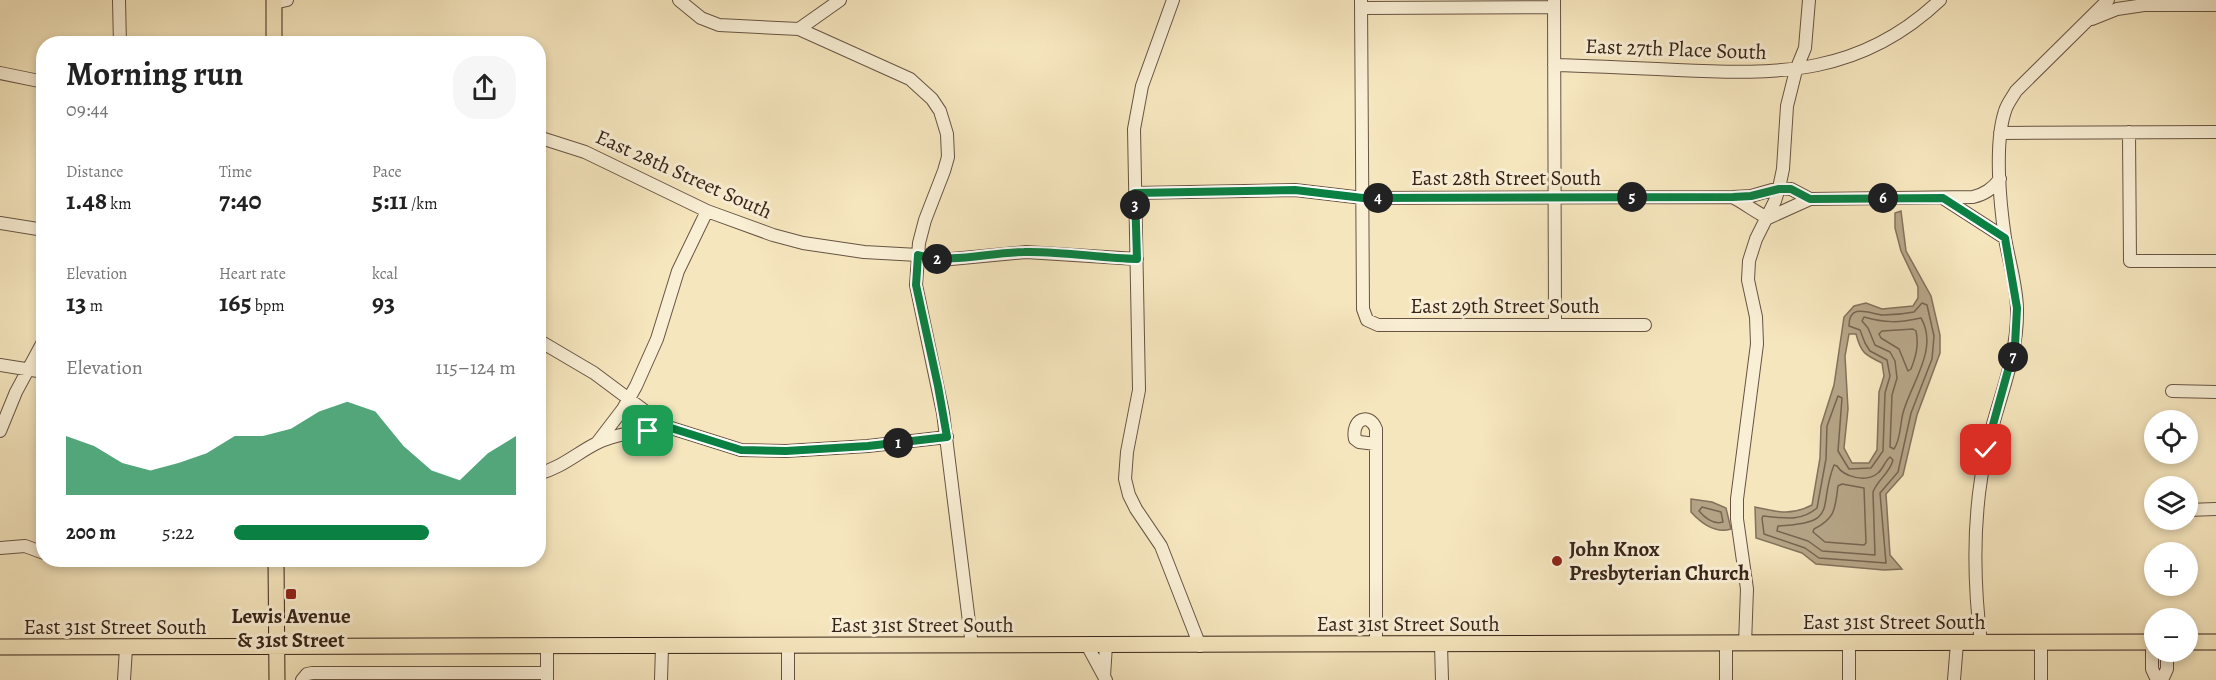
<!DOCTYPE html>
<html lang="en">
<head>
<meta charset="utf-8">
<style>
	body { margin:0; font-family:Alegreya,serif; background:#f6f6f6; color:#222; height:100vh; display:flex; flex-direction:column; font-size:22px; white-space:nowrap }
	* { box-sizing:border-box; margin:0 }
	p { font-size:20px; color:#767676 }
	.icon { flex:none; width:33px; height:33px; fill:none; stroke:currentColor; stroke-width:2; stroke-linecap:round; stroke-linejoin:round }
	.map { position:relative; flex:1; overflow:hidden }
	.side { position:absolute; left:36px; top:36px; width:510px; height:531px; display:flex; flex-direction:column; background:#fff; border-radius:24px; box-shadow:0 3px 9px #0003 }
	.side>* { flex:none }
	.fabs { position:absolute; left:2144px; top:410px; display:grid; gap:12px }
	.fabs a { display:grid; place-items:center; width:54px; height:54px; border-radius:50%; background:#fff; box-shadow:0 3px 9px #0003; font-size:30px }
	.pin { position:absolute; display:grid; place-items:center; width:51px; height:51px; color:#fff; margin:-26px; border-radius:12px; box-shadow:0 3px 9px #0006 }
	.km { position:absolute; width:30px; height:30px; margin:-15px; border-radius:50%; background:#222; color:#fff; font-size:16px; line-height:30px; text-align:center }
	.round { display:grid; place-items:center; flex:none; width:63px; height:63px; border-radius:24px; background:#f6f6f6 }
	.summary { display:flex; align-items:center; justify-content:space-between; height:102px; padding:0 30px }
	h1 { font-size:33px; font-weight:700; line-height:45px }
	.stats { display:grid; grid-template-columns:repeat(3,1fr); gap:9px; height:102px; padding:6px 30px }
	.stats div { display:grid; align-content:center }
	.stats b { font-size:26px; font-weight:700 }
	.stats small { font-size:16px; font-weight:400 }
	.stats p { font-size:16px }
	.chart { height:168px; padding:12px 30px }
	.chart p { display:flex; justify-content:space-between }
	.chart svg { width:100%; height:108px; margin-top:6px; fill:#0b8043; opacity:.7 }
	ul { padding:0 30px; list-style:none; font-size:20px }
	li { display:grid; grid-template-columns:96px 72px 1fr; align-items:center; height:45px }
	li i { height:15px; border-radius:8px; background:#0b8043 }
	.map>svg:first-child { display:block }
</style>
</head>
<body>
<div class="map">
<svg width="2216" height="680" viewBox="0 0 2216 680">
	<rect width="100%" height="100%" fill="#f6e6be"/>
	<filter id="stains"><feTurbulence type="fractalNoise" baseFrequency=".00333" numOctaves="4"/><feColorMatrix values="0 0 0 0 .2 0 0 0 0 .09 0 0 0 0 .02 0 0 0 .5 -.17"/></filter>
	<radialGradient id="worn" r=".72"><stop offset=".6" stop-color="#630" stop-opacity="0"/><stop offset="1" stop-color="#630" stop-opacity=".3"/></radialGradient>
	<!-- water -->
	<path fill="#b5a486" stroke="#83715b" stroke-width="1.5" fill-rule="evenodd" d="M1901 211 1906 251 1931 296 1940 335V353L1917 415 1903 475 1886 494 1890 555 1902 569 1884 570 1816 564 1802 553 1756 538 1755 507C1778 512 1791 516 1812 505L1820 458 1821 426 1834 385 1844 317 1854 306 1866 303 1882 309 1913 306 1918 298V287L1901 251 1895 228V213ZM1849 334H1856C1861 353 1865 355 1882 363L1884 376 1879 392 1877 450 1869 463H1852L1844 448 1848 409 1845 356Z
		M1691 499 1712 502 1726 508 1731 529C1715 534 1701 523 1691 512Z"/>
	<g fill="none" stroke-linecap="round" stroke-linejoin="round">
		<!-- shore -->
		<path stroke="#766450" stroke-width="1.5" d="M1922 303 1927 305 1934 336 1932 359 1911 413 1898 472 1880 493 1886 563 1819 558 1805 548 1764 534 1762 518 1763 516C1783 518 1801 522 1817 508L1826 459 1827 426 1838 396 1842 398 1838 451 1849 469 1871 468 1883 451 1885 393 1890 376 1887 360 1870 351 1865 343 1860 330 1849 326C1849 302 1870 314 1883 315 1894 315 1904 314 1914 312Z
			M1864 317C1885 323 1899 323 1921 318 1939 349 1911 383 1903 413 1900 424 1901 439 1894 449L1890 447 1892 395 1897 378 1895 361 1890 352 1875 345 1868 328 1862 321Z
			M1913 329 1916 331C1919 345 1916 356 1911 369L1908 371 1899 349 1881 338 1879 334 1882 331Z
			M1890 457 1893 460C1890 473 1878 479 1873 492L1875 555 1822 551 1808 541 1777 531 1778 526C1841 523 1817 508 1834 465L1837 466C1844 477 1866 483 1878 473 1883 469 1885 461 1890 457Z
			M1842 484 1864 488 1866 543 1864 545 1825 542 1813 532 1814 529C1836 518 1835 508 1838 486Z
			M1702 507 1721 512 1723 522C1713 525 1705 518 1699 511Z"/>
		<defs>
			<path id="minor" d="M119 0 120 44
				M679 0 701 18 719 25 799 29 910 79 932 99 940 111 947 134 948 157 944 171 925 220 919 243 916 285 943 413 972 646
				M1173 0 1142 86 1134 129 1139 390 1127 452 1125 479 1129 495 1136 509 1161 546 1200 646
				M1361 0 1363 309 1367 320 1378 325H1645
				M1554 0 1555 325
				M274 3 287 0
				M1361 8 1554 7
				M2092 19 2117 9 2144 5H2216
				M799 29 840 0
				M1554 65C1595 66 1636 68 1677 70 1779 75 1861 75 1940 0
				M0 73 44 82
				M2129 132 2130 261H2216
				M2000 133 2216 132
				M538 137 585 152 707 211 773 235 803 243 864 252 918 255 941 260 1026 252 1137 259
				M1135 193 1295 190 1363 198 1733 197 1751 196 1779 188 1791 189 1810 199
				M1734 198C1746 204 1755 212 1768 218L1810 199 1973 197C1985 194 1992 189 2000 179
				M1943 198 2005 238
				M0 223 44 230
				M538 340 594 373 653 417 671 428 741 450 786 451 868 446 947 437
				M0 365 44 372
				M2172 391 2216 392
				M0 431 16 392 44 340
				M597 443 623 409 636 386 657 339 678 271 707 211
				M1376 444 1359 442 1355 439C1351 420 1369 411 1376 429V645
				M538 474C561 468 577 453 597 443 620 432 647 431 671 428
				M2187 510 2216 509
				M0 548 25 546 44 553
				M2152 642V669L2157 680
				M1981 643C1973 578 1972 512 1987 448 1997 401 2018 359 2017 310 2017 286 2009 262 2005 238 2000 204 1994 144 2005 111 2007 104 2012 98 2016 91L2108 0
				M1726 644V680
				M1745 644 1747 589 1737 519V499L1757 344 1756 317 1748 280 1749 261 1756 239 1775 201 1779 188 1783 169 1787 106 1796 70 1805 48 1809 0
				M1087 645 1106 680
				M1441 645 1442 680
				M788 646V680
				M1104 676 1106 645
				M547 679V647
				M124 680 126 648
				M302 680 307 674 312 673H547
				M661 680 662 647
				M1849 680V643
				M1954 680 1957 643
				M2041 680V643
				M2162 680 2167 669V651"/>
			<path id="major" d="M274 0V44
				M276 560 277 680
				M2187 642H2216
				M0 647 2154 642"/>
		</defs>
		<!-- minor casing -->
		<use href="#minor" stroke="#675443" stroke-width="14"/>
		<!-- major casing -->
		<use href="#major" stroke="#37241a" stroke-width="17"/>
		<!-- minor -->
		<use href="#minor" stroke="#f9efd5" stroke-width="12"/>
		<!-- major -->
		<use href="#major" stroke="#f6e6be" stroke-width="15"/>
	</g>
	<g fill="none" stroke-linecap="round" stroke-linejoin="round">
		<defs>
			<path id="route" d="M648 431 671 428 741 450 786 451 868 446 947 437 938 386 916 285 918 255C953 264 989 252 1024 252 1062 251 1099 258 1137 259L1135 193 1295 190 1363 198 1733 197 1751 196 1779 189H1791L1810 199 1943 198 2005 238 2017 308 2015 345 1986 450"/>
		</defs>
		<!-- route casing -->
		<use href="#route" stroke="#fff" stroke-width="12"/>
		<!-- route -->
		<use href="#route" stroke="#0b8043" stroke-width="8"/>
	</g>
	<!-- markers -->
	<g fill="#8f2418" stroke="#f9efd5" stroke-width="2">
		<circle cx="1557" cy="561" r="6"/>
		<rect x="285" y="588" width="12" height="12" rx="3"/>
	</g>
	<g text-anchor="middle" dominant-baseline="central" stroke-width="6" stroke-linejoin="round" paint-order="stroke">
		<!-- street labels -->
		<g font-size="21" fill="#37241a" stroke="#f9efd5">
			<text transform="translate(1676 49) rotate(2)">East 27th Place South</text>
			<text transform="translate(684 174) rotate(24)">East 28th Street South</text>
			<text x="1506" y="178">East 28th Street South</text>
			<text x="1505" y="306">East 29th Street South</text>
			<text x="1894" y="622">East 31st Street South</text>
			<text x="1408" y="624">East 31st Street South</text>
			<text x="922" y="625">East 31st Street South</text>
			<text x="115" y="627">East 31st Street South</text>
		</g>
		<!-- poi labels -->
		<g font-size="21" font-weight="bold" fill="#37241a" stroke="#f9efd5" text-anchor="start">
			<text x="1569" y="549">John Knox<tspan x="1569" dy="24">Presbyterian Church</tspan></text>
			<text x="291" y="616" text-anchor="middle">Lewis Avenue<tspan x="291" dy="24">&amp; 31st Street</tspan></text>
		</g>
	</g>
	<rect width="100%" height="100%" filter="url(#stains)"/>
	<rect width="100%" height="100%" fill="url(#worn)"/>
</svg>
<div class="fabs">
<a><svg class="icon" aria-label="locate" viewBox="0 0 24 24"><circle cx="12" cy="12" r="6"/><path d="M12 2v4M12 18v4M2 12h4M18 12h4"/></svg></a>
<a><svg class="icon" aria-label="layers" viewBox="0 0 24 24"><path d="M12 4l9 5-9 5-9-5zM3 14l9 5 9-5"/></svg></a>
<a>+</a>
<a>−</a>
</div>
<div class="pin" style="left:648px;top:431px;background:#1e9e55"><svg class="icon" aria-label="arrive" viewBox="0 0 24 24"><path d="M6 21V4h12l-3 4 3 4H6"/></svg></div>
<div class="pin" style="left:1986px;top:450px;background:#d93025"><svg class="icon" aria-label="check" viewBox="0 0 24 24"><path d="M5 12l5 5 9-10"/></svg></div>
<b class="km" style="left:898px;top:443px">1</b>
<b class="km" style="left:937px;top:259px">2</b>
<b class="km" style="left:1135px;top:205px">3</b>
<b class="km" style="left:1378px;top:198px">4</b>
<b class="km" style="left:1632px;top:197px">5</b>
<b class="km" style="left:1883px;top:198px">6</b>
<b class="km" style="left:2013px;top:357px">7</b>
<section class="side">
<div class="summary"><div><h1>Morning run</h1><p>09:44</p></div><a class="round"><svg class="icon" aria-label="share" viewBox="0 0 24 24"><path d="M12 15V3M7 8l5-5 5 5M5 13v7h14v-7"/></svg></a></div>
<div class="stats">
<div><p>Distance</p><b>1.48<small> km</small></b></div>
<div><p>Time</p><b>7:40</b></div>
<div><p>Pace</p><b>5:11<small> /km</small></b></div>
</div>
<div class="stats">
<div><p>Elevation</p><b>13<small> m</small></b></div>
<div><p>Heart rate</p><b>165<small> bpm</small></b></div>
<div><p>kcal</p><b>93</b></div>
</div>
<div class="chart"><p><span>Elevation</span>115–124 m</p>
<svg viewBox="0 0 160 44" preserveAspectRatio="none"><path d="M0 44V20L10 24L20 31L30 34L40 31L50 27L60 20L70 20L80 17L90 10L100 6L110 10L120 24L130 34L140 38L150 27L160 20V44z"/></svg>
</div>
<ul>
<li><b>200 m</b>5:22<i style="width:69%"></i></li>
</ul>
</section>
</div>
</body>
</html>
